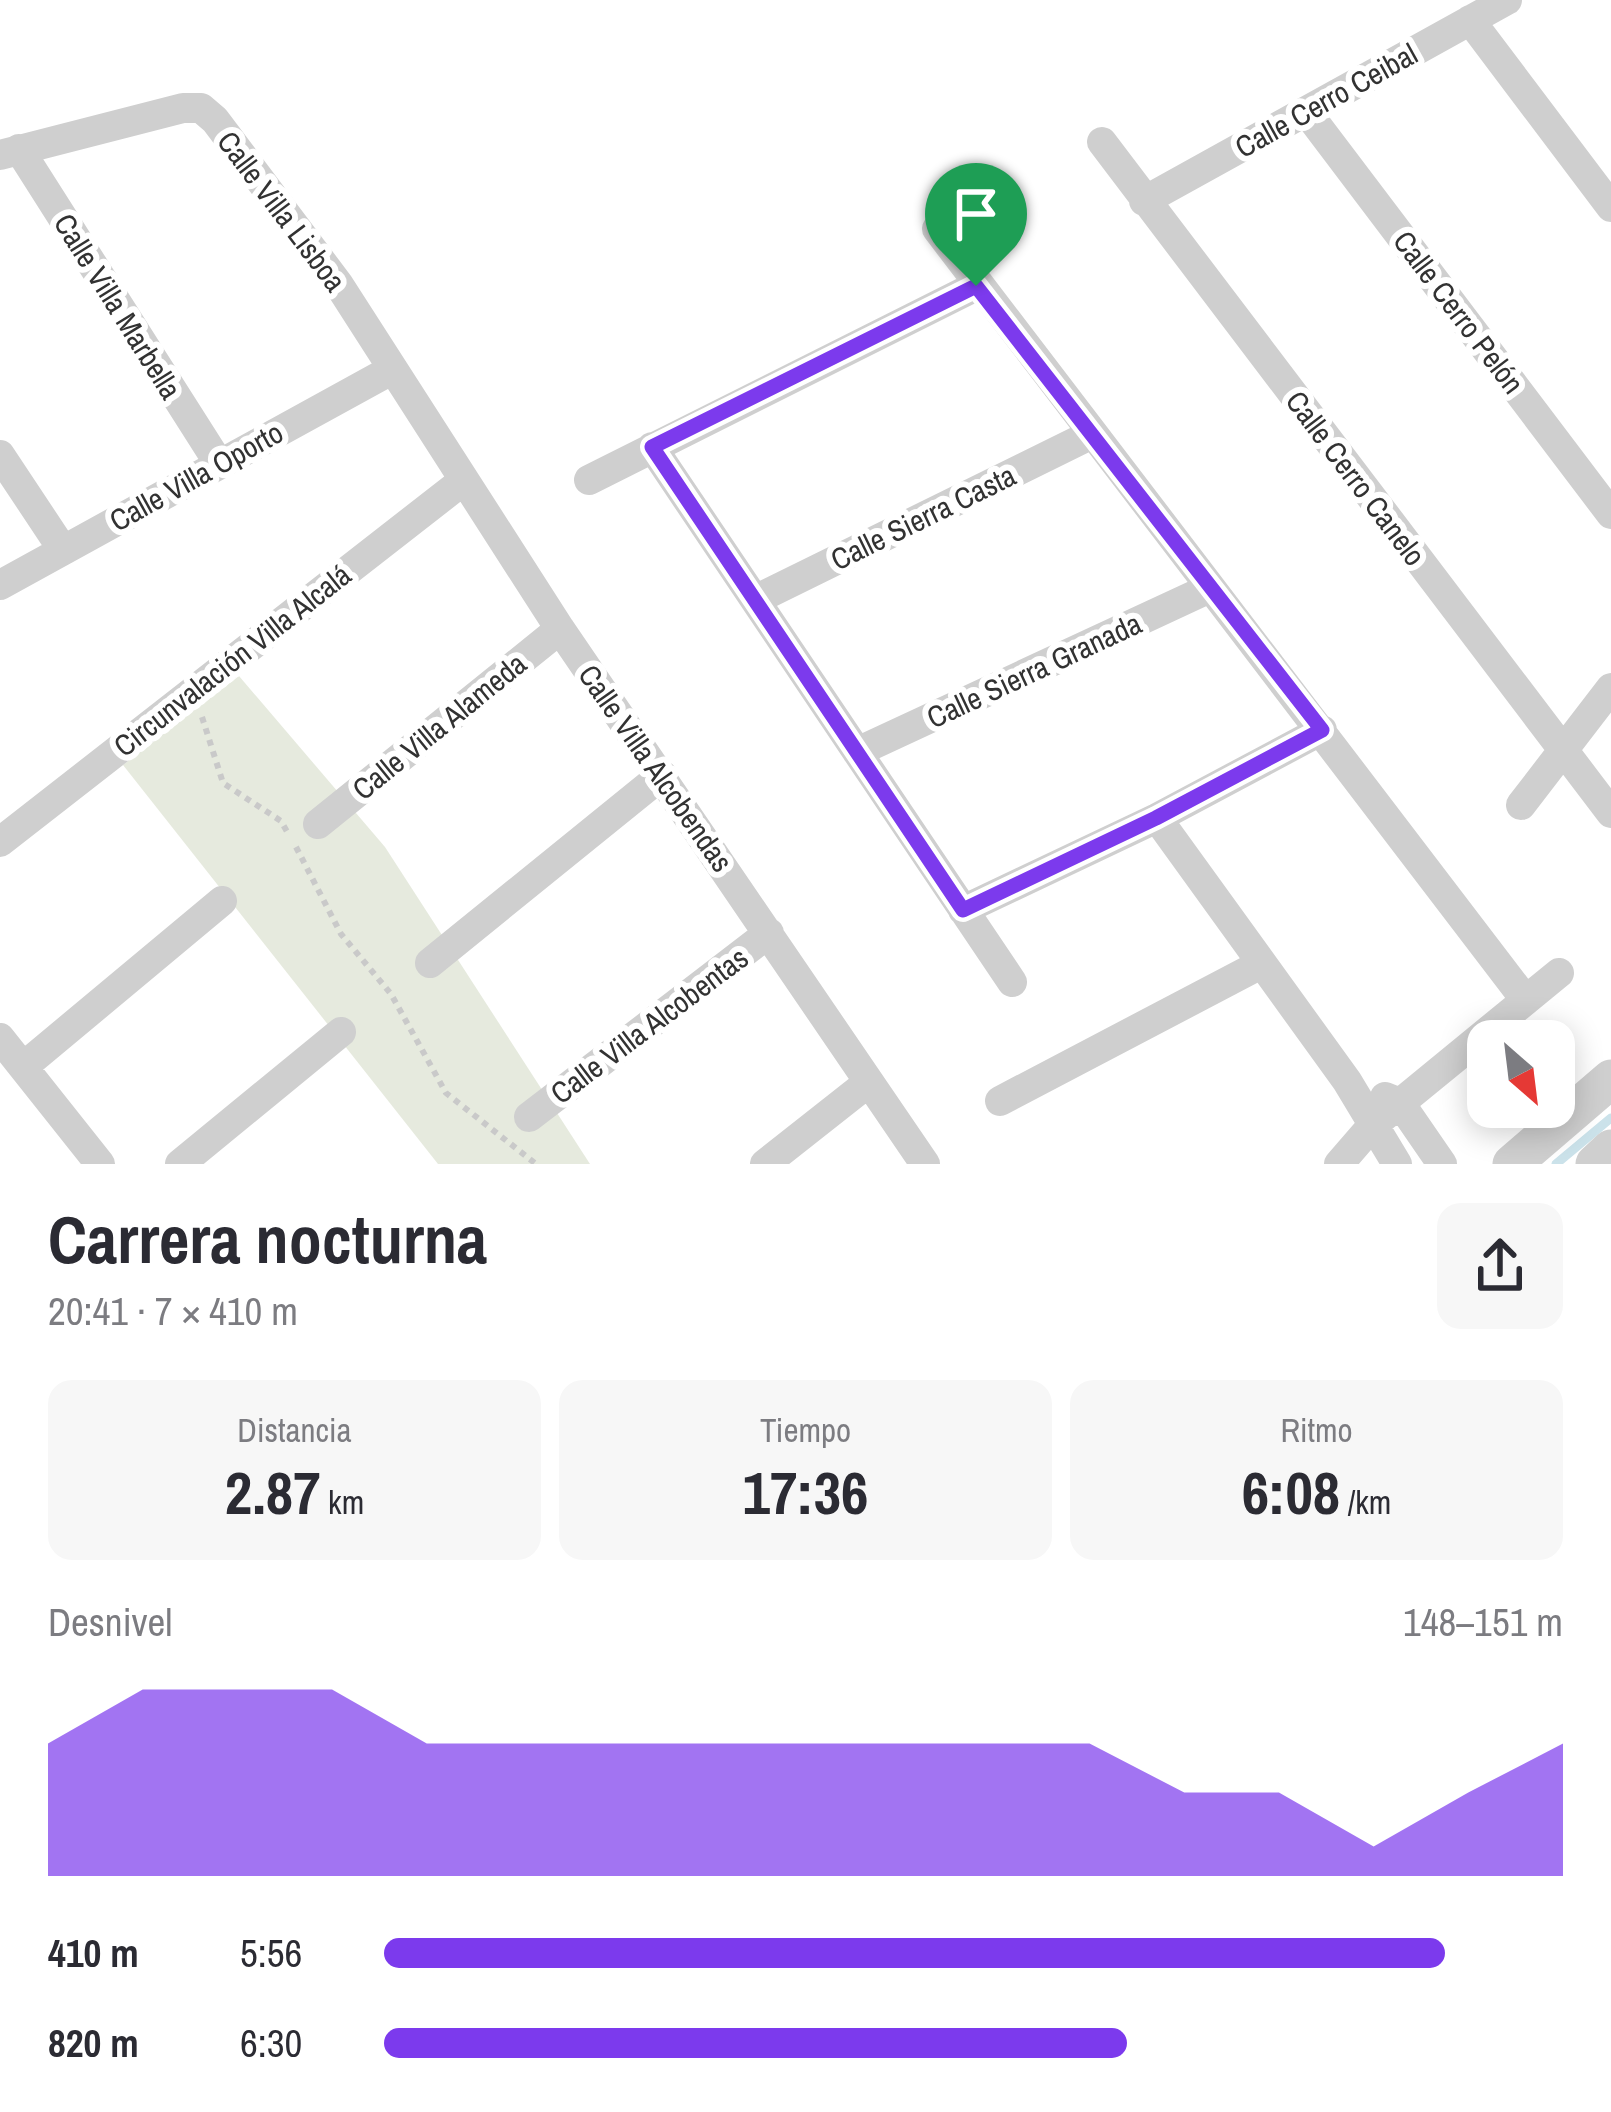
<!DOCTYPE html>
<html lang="es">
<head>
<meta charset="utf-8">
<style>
	body { margin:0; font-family:"Archivo Narrow",sans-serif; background:#f7f7f7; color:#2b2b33; height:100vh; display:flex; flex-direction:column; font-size:45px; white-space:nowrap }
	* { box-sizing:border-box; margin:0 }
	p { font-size:39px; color:#7c7c81 }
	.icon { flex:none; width:66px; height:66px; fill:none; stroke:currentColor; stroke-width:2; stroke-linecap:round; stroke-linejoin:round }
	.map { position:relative; height:1164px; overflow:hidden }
	.details { display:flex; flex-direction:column; background:#fff; flex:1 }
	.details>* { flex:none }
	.needle { width:78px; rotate:152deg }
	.fabs { position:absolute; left:1467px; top:1020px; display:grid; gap:24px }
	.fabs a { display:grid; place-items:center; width:108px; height:108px; border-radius:24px; background:#fff; box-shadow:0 6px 30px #0003; font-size:60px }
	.pin { position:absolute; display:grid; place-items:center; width:102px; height:102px; color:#fff; margin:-123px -51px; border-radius:50% 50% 50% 0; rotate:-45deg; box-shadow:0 0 12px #0007 }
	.pin .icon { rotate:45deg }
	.round { display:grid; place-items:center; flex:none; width:126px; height:126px; border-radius:24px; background:#f7f7f7 }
	.headline { display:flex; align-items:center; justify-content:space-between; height:204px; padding:0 48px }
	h1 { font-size:66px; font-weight:800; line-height:90px }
	.stats { display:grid; grid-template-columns:repeat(3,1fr); gap:18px; height:204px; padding:12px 48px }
	.stats div { display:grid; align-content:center; border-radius:24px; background:#f7f7f7; text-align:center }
	.stats b { font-size:60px; font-weight:800 }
	.stats small { font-size:33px; font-weight:400 }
	.stats p { font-size:33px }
	.chart { height:336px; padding:24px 48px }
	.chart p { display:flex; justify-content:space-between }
	.chart svg { width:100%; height:216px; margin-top:12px; fill:#7c3aed; opacity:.7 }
	ul { padding:0 48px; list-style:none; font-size:39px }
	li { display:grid; grid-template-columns:192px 144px 1fr; align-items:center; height:90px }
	li i { height:30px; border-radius:15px; background:#7c3aed }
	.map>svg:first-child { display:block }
</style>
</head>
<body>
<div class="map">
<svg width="1611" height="1164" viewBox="0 0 1611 1164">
	<rect width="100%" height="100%" fill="#fff"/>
	<!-- green -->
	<path fill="#e6eade" d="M239 676 385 847 590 1164H438L123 765Z"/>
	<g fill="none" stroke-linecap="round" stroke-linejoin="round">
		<!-- stream -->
		<path stroke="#cbe2ea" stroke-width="9" d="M1556 1164 1611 1118"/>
		<!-- path -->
		<path stroke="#c9c9c9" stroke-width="6" stroke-dasharray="6 6" stroke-linecap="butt" d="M202 717 223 783 281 821 289 835
			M296 847 341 934 391 994 446 1093 536 1164"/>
		<!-- minor -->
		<path stroke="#cfcfcf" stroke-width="30" d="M1470 20 1611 207
			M1306 111 1611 514
			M1102 142 1611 813
			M19 149 218 462
			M0 155 183 108H201L215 120 339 285 560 629 925 1164
			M1144 201 1507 0
			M937 229 1524 998
			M652 447 1012 982
			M0 455 63 550
			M589 480 976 286
			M0 585 393 369
			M755 600 1092 434
			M857 752 1210 588
			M1521 805 1611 688
			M1157 818 1347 1081 1397 1164
			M318 824 560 629
			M0 842 464 480
			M963 910 1157 818 1322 730
			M430 963 662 775
			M0 1038 100 1164
			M23 1067 222 901
			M1385 1097 1400 1103 1442 1164
			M1000 1101 1261 964
			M529 1117 769 933
			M180 1164 341 1032
			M765 1164 869 1082
			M1339 1164 1371 1127 1559 973"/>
		<!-- tertiary -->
		<path stroke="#cfcfcf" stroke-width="39" d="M1512 1164 1611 1079
			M1595 1164 1611 1149"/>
	</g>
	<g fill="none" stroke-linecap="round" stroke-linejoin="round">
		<defs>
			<path id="route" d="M976 286 1322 730 1156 818 963 910 652 447Z"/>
		</defs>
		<!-- route casing -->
		<use href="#route" stroke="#fff" stroke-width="24"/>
		<!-- route -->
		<use href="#route" stroke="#7c3aed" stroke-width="15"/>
	</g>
	<g text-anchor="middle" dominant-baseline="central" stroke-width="12" stroke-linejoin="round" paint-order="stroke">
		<!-- street labels -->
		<g font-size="30" fill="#323232" stroke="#fff">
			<text transform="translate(1326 100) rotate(-29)">Calle Cerro Ceibal</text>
			<text transform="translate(282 211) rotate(53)">Calle Villa Lisboa</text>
			<text transform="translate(118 306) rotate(58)">Calle Villa Marbella</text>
			<text transform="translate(1459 312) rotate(53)">Calle Cerro Pelón</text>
			<text transform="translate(196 476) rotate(-29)">Calle Villa Oporto</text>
			<text transform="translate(1356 478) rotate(53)">Calle Cerro Canelo</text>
			<text transform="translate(923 517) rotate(-26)">Calle Sierra Casta</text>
			<text transform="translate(232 660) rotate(-38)">Circunvalación Villa Alcalá</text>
			<text transform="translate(1034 670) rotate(-25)">Calle Sierra Granada</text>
			<text transform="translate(439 726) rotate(-39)">Calle Villa Alameda</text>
			<text transform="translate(656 768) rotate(55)">Calle Villa Alcobendas</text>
			<text transform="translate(649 1025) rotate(-37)">Calle Villa Alcobentas</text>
		</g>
	</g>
</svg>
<div class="fabs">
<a><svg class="needle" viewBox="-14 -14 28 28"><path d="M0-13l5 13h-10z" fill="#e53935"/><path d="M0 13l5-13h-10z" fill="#7c7c81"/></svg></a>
</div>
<div class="pin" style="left:976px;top:286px;background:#1e9e55"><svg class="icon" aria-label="arrive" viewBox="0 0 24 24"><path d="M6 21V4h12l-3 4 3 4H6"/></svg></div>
</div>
<section class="details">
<div class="headline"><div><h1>Carrera nocturna</h1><p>20:41 · 7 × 410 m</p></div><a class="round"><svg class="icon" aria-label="share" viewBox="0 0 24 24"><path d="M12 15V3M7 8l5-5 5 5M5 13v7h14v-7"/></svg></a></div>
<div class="stats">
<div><p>Distancia</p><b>2.87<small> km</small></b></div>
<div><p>Tiempo</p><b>17:36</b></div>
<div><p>Ritmo</p><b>6:08<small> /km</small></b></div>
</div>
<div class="chart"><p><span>Desnivel</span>148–151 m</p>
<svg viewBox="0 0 160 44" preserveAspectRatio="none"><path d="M0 44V17L10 6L20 6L30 6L40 17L50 17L60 17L70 17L80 17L90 17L100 17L110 17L120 27L130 27L140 38L150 27L160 17V44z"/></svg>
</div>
<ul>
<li><b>410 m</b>5:56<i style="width:90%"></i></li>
<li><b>820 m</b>6:30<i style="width:63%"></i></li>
</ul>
</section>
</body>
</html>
